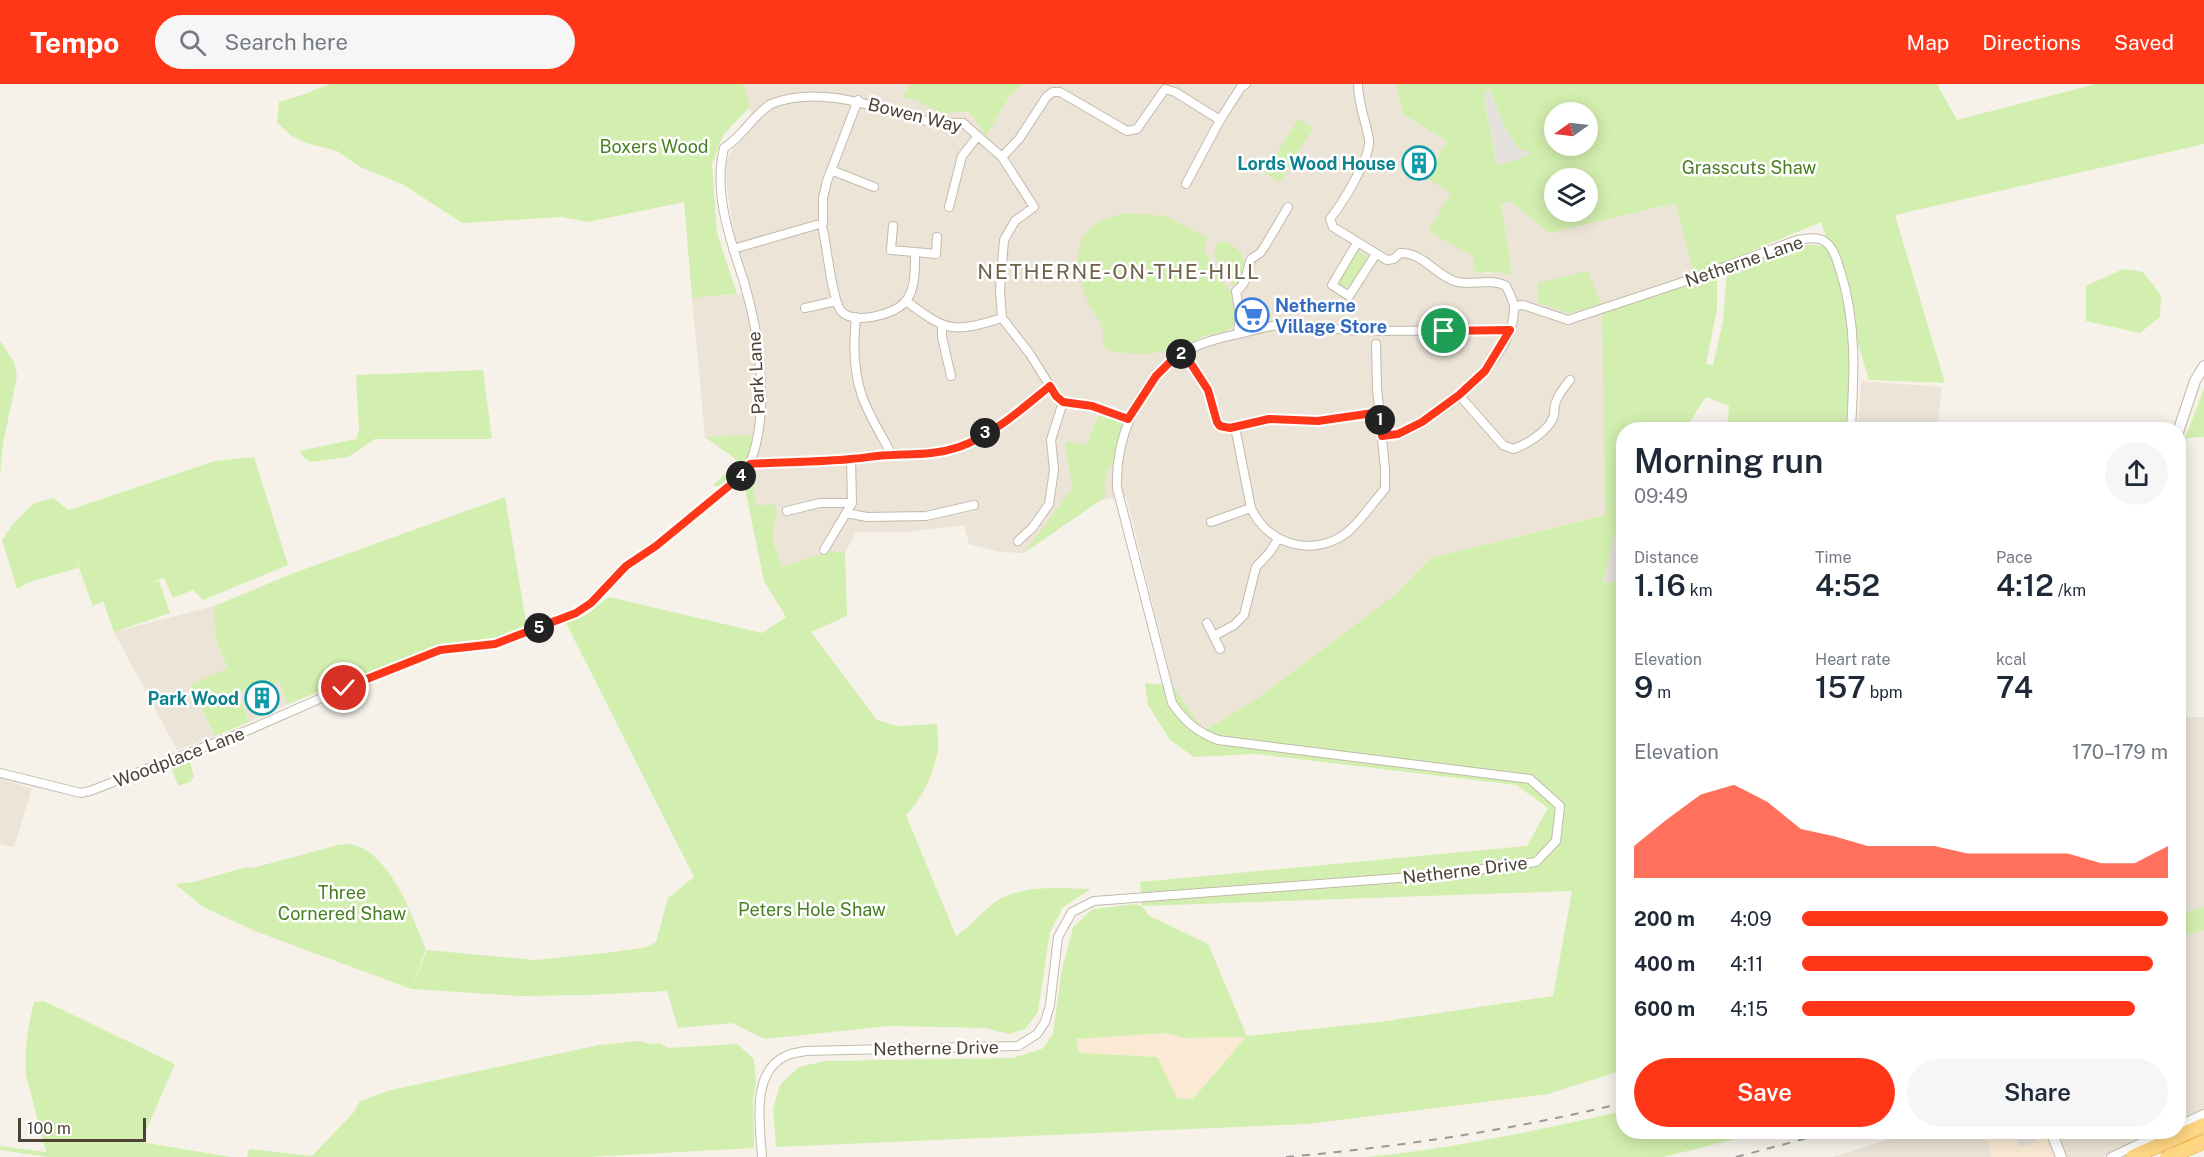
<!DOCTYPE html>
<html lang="en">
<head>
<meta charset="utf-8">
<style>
	body { margin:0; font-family:"Public Sans",sans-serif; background:#f6f6f7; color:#1f2937; height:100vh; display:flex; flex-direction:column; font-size:22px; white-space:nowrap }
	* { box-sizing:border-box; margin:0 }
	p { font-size:20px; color:#747a83 }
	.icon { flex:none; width:33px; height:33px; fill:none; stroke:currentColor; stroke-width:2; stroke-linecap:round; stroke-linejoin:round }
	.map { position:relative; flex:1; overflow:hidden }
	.side { position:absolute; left:1616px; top:338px; width:570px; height:717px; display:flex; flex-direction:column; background:#fff; border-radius:24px; box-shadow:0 3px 15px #0003 }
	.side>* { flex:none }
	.needle { width:39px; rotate:256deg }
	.controls { position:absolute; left:1544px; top:18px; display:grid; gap:12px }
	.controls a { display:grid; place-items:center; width:54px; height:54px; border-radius:50%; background:#fff; box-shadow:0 3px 15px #0003; font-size:30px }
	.scale { position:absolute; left:18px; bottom:15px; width:128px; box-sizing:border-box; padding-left:6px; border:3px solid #4c4337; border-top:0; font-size:16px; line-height:21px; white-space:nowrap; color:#4c4337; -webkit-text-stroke:4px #fff; paint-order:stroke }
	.pin { position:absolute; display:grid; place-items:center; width:51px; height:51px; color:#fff; margin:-26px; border:3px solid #fff; border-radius:50%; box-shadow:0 2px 6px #0007 }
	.km { position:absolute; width:30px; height:30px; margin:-15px; border-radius:50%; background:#222; color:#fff; font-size:16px; line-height:30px; text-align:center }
	.round { display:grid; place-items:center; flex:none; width:63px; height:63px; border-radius:32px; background:#f6f6f7 }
	.head { display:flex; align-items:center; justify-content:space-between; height:102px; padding:0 18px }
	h1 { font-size:33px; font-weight:600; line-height:45px }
	.figures { display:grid; grid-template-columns:repeat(3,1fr); gap:9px; height:102px; padding:6px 18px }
	.figures div { display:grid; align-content:center }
	.figures b { font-size:30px; font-weight:600 }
	.figures small { font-size:16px; font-weight:400 }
	.figures p { font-size:16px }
	.chart { height:168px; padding:12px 18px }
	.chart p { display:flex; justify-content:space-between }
	.chart svg { width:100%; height:108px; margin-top:6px; fill:#ff3618; opacity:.7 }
	.cta { display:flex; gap:12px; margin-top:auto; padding:12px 18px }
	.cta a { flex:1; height:69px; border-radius:36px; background:#ff3618; color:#fff; font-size:24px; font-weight:600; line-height:69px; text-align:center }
	.cta a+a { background:#f6f6f7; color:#1f2937 }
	ul { padding:0 18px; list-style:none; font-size:20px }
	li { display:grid; grid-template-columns:96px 72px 1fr; align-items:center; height:45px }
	li i { height:15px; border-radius:8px; background:#ff3618 }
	header { display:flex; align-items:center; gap:36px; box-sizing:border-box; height:84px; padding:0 30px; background:#ff3618; color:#fff }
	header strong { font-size:28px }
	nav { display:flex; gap:33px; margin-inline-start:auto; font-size:21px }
	.search { width:420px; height:54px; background:#f6f6f7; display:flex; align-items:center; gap:15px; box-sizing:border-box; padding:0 21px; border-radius:33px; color:#747a83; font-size:22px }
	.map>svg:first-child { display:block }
</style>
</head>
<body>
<header>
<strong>Tempo</strong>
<div class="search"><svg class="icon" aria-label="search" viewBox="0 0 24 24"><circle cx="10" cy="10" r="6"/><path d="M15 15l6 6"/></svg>Search here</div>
<nav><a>Map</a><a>Directions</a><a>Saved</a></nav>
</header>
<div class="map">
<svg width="2204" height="1073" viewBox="0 0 2204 1073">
	<rect width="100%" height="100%" fill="#f6f2ea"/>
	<!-- residential -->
	<path fill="#ebe4d7" d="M743 0H911L903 13 917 16 942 30 963 27 970 30 986 52 1010 11 1023 0H1396L1403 30 1447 57 1451 108 1473 172 1484 190 1505 188 1509 190 1511 181 1501 120 1510 117 1551 149 1677 119 1694 191 1602 227 1605 431 1430 474 1396 510 1259 613 1204 647 1173 602 1126 412 1098 417 1024 469 999 468 969 460 964 441 908 448H856L845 469 829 467 782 483 773 452 774 436 757 422 749 384 752 351 705 353 692 214 751 209 734 150 727 104 726 79 731 68 754 38Z
		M1861 297 1942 303 1937 345H1858Z
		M214 522 216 557 228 584 190 602 215 652 177 666 114 548Z
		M269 596 279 598 288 620 249 638 238 609Z
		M2178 633H2204V1033L2178 1044V948L2184 945 2178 927Z
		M0 695 32 704 14 763 0 760Z
		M1915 1047H1985L1992 1073H1833Z
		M2056 1047H2170L2104 1073H2065Z"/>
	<!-- commercial -->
	<path fill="#fae9d3" d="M1166 949 1186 954 1247 952 1193 1015 1177 1014 1156 973 1079 969 1076 955Z
		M1999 1047H2045L2054 1073H1992L1988 1056Z"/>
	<!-- industrial -->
	<path fill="#e6e1db" d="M1618 436 1623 437V499L1603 498Z"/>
	<!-- green -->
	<path fill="#d3efaf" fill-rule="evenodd" d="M329 0H743L750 23 723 51 712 80 717 149 737 210 692 214 684 118 588 138 562 133 462 139 404 101 360 83 337 67 306 59 292 52 277 39 279 18 305 10Z
		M911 0H1023L1010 11 986 52 970 29 963 27 942 30 917 16 902 13Z
		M1396 0H1937L1957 36 2096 0H2204V60L1895 131 1945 299 1869 296 1848 228 1851 280 1847 345H1727L1729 322 1706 313 1689 339 1692 342 1691 345H1623V437H1618L1603 498 1623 499V567L1618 570 1616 581 1623 576V986L1548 1010 1307 1040 776 1063 773 1025 780 1001 799 983 825 977 1013 974 1042 965 1053 950 1062 885 1073 843 1093 825 1135 820 1142 822 1140 798 1527 762 1548 724 1516 701 1256 670 1194 673 1170 656 1148 621 1145 599 1173 602 1204 647 1259 613 1396 510 1430 474 1605 431 1602 227 1717 193V225L1706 280 1713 281 1723 237 1727 186C1754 176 1802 151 1830 165L1821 138 1694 191 1676 119 1550 149 1510 117 1501 120 1511 181 1510 191C1499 186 1487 191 1473 186V172L1428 147 1451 109 1426 93 1447 57 1403 30ZM1489 5 1504 42 1518 64 1497 82 1484 13ZM1554 28H1587V62H1554ZM1554 94H1587V128H1554ZM1572 807 1553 912 1379 938 1247 952 1208 860 1148 831 1142 822ZM1166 949 1185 954 1246 953 1193 1015 1177 1014 1157 973 1079 969 1076 955Z
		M1298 35 1313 44 1280 98 1265 89Z
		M1127 129 1166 132 1208 154 1204 162 1205 167 1231 209 1235 238 1228 247 1204 252 1178 265 1146 270 1113 268 1104 263C1102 256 1104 246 1101 240 1098 233 1092 227 1089 220 1075 191 1069 151 1104 135 1111 132 1119 131 1127 129Z
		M1221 157C1246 163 1246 180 1240 200L1233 201 1214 172 1216 161Z
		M1358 167 1368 173 1350 202 1345 203 1340 200 1339 195Z
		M2123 185 2143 188 2161 211 2160 233 2140 249 2086 237V202Z
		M1588 187 1601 221 1569 229 1538 219V199Z
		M0 257 14 278 17 292 3 360 0 392Z
		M483 286 492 355H375L348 373 310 378 304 374 299 367 356 355 359 346 356 291Z
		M2204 305V353L2185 354Z
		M1100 328 1128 335 1118 374C1104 384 1105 397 1105 413L1024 469 1072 405 1065 357 1086 361Z
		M752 351 749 384 757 422 773 420C781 430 772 441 773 453 775 463 779 473 782 483L829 467 845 469 847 532 811 548 877 636 897 642 937 640C937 648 939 656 938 664 936 684 921 718 906 731L956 852C970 843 981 828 995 818 1023 800 1059 804 1091 805L1063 823 1050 848 1038 928 1025 945 1009 950 985 944 889 942 765 955 732 939 678 944 667 907 588 911 521 912 411 905 255 847 203 823 175 800 194 798 246 783 253 784C275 778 298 772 320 766 328 764 338 760 347 760 389 763 412 832 426 865L411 905 427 866 534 876 606 869 647 863 656 858 668 814 694 793 566 539 586 531 609 513 762 549 786 533 764 497 745 405H728L713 401 738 377 705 353Z
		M254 373 288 481 203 516 193 506 173 514 164 494 144 501 159 497 170 529 114 548 103 517 93 522 76 476 78 484 29 498 17 505 2 456 13 440 34 419 53 414 69 426 215 377Z
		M505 413 527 543 495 554 441 560 288 620 279 598 271 601 268 596 238 609 249 638 215 652 190 601 228 584 216 557 214 522 294 489Z
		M188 671 194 693 190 698 178 702 170 679Z
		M2204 823V846L2182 852 2178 830Z
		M44 917 175 980 141 1058 231 1073H48L0 1066V1062L46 1068 26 991C24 966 28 943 34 918Z
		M640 957 649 960 659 959 668 964 737 960 754 975 756 998 753 1015 754 1064 588 1073H247L249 1065 312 1072 354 1028 360 1017 391 1006 599 961Z
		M1623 1027V1047H1767L1664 1073H1366C1452 1065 1538 1046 1623 1027Z"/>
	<!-- parking -->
	<path fill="#e5e2de" d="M1488 4 1504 42 1518 64 1533 70 1497 82 1484 12Z
		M2015 1047H2030L2036 1058 2019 1063Z"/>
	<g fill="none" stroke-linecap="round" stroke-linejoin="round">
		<defs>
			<path id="minor" d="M1358 0C1358 20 1366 37 1369 56 1371 73 1342 120 1330 135L1333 143 1387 176 1394 175 1400 169C1422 168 1435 190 1454 197 1471 203 1491 193 1506 202 1509 208 1514 217 1514 224 1515 274 1442 332 1400 349 1394 351 1388 351 1382 352
				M1002 73 1019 55 1047 12 1053 8H1060L1127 47 1137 45 1165 5 1175 8 1220 36
				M831 86 874 103
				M1186 100 1220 36 1241 3 1246 0
				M949 123 962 72 977 53
				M823 146C827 163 832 216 841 227 854 241 894 231 905 218 916 206 915 183 915 168L891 166 893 142
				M1357 159 1332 201 1349 212 1376 170
				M733 165 823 139V114L827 97 858 16
				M915 168 936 170 937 153
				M906 217C947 248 953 249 1002 234
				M1514 222 1523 221 1568 236 1695 194 1797 156C1805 155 1817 152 1824 157 1835 164 1837 178 1841 189 1857 241 1854 292 1851 345
				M805 224 836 217
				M856 233C853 260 853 286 862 312 869 332 882 352 892 371
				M942 242V253L951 292
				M1376 247 1510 246
				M1238 249 1240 232 1236 207C1248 200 1246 186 1251 175L1260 169 1265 162 1288 123
				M1184 269 1208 306 1217 338 1220 342 1230 344 1269 335 1318 337 1380 328
				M1459 311 1503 361 1513 365C1526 361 1547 348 1553 334 1555 330 1554 325 1555 320 1558 311 1564 303 1570 296
				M1235 343 1251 424C1268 461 1312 473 1345 450 1361 438 1372 419 1385 405V385L1377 304 1376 260
				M750 380C784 378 818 378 851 375 865 374 878 371 892 371 917 370 935 371 959 363 993 351 1023 324 1050 302
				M787 427 820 419H852
				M846 429 867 433 926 432 974 421
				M1211 438 1251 424
				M1018 457 1033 443 1049 420 1054 386 1051 356 1063 318
				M824 466 852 419 851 375
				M1207 539 1220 565
				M1214 552 1234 541 1244 531 1256 483 1270 468 1278 455
				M0 689 81 709 90 707 251 645 344 604 440 566 495 560 576 529 591 519 626 482 656 462 746 388C772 337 760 251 744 198 730 155 713 109 724 64 743 52 753 31 771 20 820 0 878 24 926 37 939 40 950 38 963 39L1002 73 1034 123 1015 137 1004 156 1000 206 1002 234 1030 270 1056 312 1063 318 1092 322 1128 335
				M2178 1042 2204 1030
				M762 1073C760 1041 750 986 788 971 793 969 801 968 806 967L1018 962 1037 950 1045 938 1050 921 1058 853 1072 828 1094 817 1438 791 1536 778 1556 757 1560 722 1530 695 1218 656C1197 648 1185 638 1172 619L1117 404C1115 356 1136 306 1174 275 1194 259 1223 253 1247 248 1258 245 1271 241 1283 241 1307 241 1332 245 1356 247
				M2111 1073 2166 1047"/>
			<path id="tertiary" d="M2178 348 2195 297 2204 282
				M2051 1047 2061 1073"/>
			<path id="trunk" d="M2133 1073 2204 1041
				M2168 1073 2204 1058"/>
		</defs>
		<!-- minor casing -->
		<use href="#minor" stroke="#c3baab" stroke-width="10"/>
		<!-- tertiary casing -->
		<use href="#tertiary" stroke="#c3baab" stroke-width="12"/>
		<!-- trunk casing -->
		<use href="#trunk" stroke="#efa32b" stroke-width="15"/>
		<!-- minor -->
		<use href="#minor" stroke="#fff" stroke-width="8"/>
		<!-- tertiary -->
		<use href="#tertiary" stroke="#fff" stroke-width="10"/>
		<!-- trunk -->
		<use href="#trunk" stroke="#ffd683" stroke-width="14"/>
		<!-- rail -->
		<path stroke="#999" stroke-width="2" stroke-dasharray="8 8" stroke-linecap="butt" d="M1826 1054 1848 1047
			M1286 1073C1399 1063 1512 1046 1623 1019
			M1736 1073 1834 1047"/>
	</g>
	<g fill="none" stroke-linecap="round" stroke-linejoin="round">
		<defs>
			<path id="route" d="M344 604 440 566 495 560 576 529 591 519 626 482 656 462 746 388 750 380C784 378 818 378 851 375 865 374 878 371 892 371 917 370 935 371 959 363 993 351 1023 324 1050 302L1056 312 1063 318 1092 322 1128 335 1156 292 1174 274 1184 269 1208 306 1217 338 1220 342 1230 344 1269 335 1318 337 1380 328 1382 352 1398 350 1422 338 1459 311 1485 287 1510 246 1444 247"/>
		</defs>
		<!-- route casing -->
		<use href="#route" stroke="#fff" stroke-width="12"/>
		<!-- route -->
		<use href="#route" stroke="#ff3618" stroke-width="8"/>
	</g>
	<!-- icons -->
	<defs>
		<symbol id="building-ring" viewBox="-11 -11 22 22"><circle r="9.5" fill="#fff" stroke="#0f9aa8" stroke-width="1.5"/><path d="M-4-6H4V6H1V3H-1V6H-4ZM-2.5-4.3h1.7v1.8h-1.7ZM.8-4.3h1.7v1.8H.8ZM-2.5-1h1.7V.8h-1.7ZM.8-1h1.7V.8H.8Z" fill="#0f9aa8"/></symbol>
		<symbol id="supermarket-ring" viewBox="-11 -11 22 22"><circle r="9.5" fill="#fff" stroke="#3f7fe0" stroke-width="1.5"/><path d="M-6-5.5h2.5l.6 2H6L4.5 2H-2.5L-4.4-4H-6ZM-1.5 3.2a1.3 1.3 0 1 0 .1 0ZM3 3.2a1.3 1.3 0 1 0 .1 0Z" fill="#3f7fe0"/></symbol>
	</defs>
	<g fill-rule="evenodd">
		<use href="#building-ring" x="1400" y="60" width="38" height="38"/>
		<use href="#supermarket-ring" x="1233" y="212" width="38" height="38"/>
		<use href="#building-ring" x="243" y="595" width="38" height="38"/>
	</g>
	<g text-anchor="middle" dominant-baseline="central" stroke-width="5" stroke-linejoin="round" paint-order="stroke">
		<!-- street labels -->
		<g font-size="18" fill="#4c4337" stroke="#fff">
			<text transform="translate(915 31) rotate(14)">Bowen Way</text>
			<text transform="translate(1744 177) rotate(-19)">Netherne Lane</text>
			<text transform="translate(756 289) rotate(-93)">Park Lane</text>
			<text transform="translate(179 673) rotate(-21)">Woodplace Lane</text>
			<text transform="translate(1465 786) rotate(-7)">Netherne Drive</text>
			<text transform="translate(936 964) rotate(-1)">Netherne Drive</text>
		</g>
		<!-- park labels -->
		<g font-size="18" fill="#477f21" stroke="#fff">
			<text x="654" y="62">Boxers Wood</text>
			<text x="1749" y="83">Grasscuts Shaw</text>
			<text x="342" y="808">Three<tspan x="342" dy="21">Cornered Shaw</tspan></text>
			<text x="812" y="825">Peters Hole Shaw</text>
		</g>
		<!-- culture labels -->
		<g font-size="18" font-weight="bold" fill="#0d838f" stroke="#fff" text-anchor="end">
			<text x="1396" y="79">Lords Wood House</text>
			<text x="239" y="614">Park Wood</text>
		</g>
		<!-- shop labels -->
		<g font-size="18" font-weight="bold" fill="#366cbe" stroke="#fff" text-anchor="start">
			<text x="1275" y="221">Netherne<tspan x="1275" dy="21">Village Store</tspan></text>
		</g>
		<!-- quarter labels -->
		<g font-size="21" letter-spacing="1.5" fill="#70614c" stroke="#fff">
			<text x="1119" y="187">NETHERNE-ON-THE-HILL</text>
		</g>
	</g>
</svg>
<div class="controls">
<a><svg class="needle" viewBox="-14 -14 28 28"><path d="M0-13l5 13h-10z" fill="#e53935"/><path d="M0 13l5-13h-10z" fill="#747a83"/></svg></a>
<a><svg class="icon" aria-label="layers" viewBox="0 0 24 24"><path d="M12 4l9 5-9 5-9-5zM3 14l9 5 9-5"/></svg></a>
</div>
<div class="scale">100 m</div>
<div class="pin" style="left:1444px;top:247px;background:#1e9e55"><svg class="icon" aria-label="arrive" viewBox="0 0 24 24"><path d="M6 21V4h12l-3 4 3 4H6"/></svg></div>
<div class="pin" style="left:344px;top:604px;background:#d93025"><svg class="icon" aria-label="check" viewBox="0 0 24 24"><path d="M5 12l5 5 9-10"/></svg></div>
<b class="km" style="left:1380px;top:336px">1</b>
<b class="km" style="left:1181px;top:270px">2</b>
<b class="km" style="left:985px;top:349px">3</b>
<b class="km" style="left:741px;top:392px">4</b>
<b class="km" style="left:539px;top:544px">5</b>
<section class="side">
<div class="head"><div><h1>Morning run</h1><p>09:49</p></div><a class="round"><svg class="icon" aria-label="share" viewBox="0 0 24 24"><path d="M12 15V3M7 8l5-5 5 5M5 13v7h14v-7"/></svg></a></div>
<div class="figures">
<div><p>Distance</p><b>1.16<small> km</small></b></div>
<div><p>Time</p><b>4:52</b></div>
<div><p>Pace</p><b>4:12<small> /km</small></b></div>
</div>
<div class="figures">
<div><p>Elevation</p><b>9<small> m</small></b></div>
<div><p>Heart rate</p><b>157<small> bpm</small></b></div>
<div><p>kcal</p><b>74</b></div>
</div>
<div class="chart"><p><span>Elevation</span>170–179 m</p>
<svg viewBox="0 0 160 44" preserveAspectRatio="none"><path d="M0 44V31L10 20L20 10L30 6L40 13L50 24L60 27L70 31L80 31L90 31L100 34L110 34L120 34L130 34L140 38L150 38L160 31V44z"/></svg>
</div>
<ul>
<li><b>200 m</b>4:09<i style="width:100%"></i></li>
<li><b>400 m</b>4:11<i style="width:96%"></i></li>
<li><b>600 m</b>4:15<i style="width:91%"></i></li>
</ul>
<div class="cta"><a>Save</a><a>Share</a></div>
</section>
</div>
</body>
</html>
